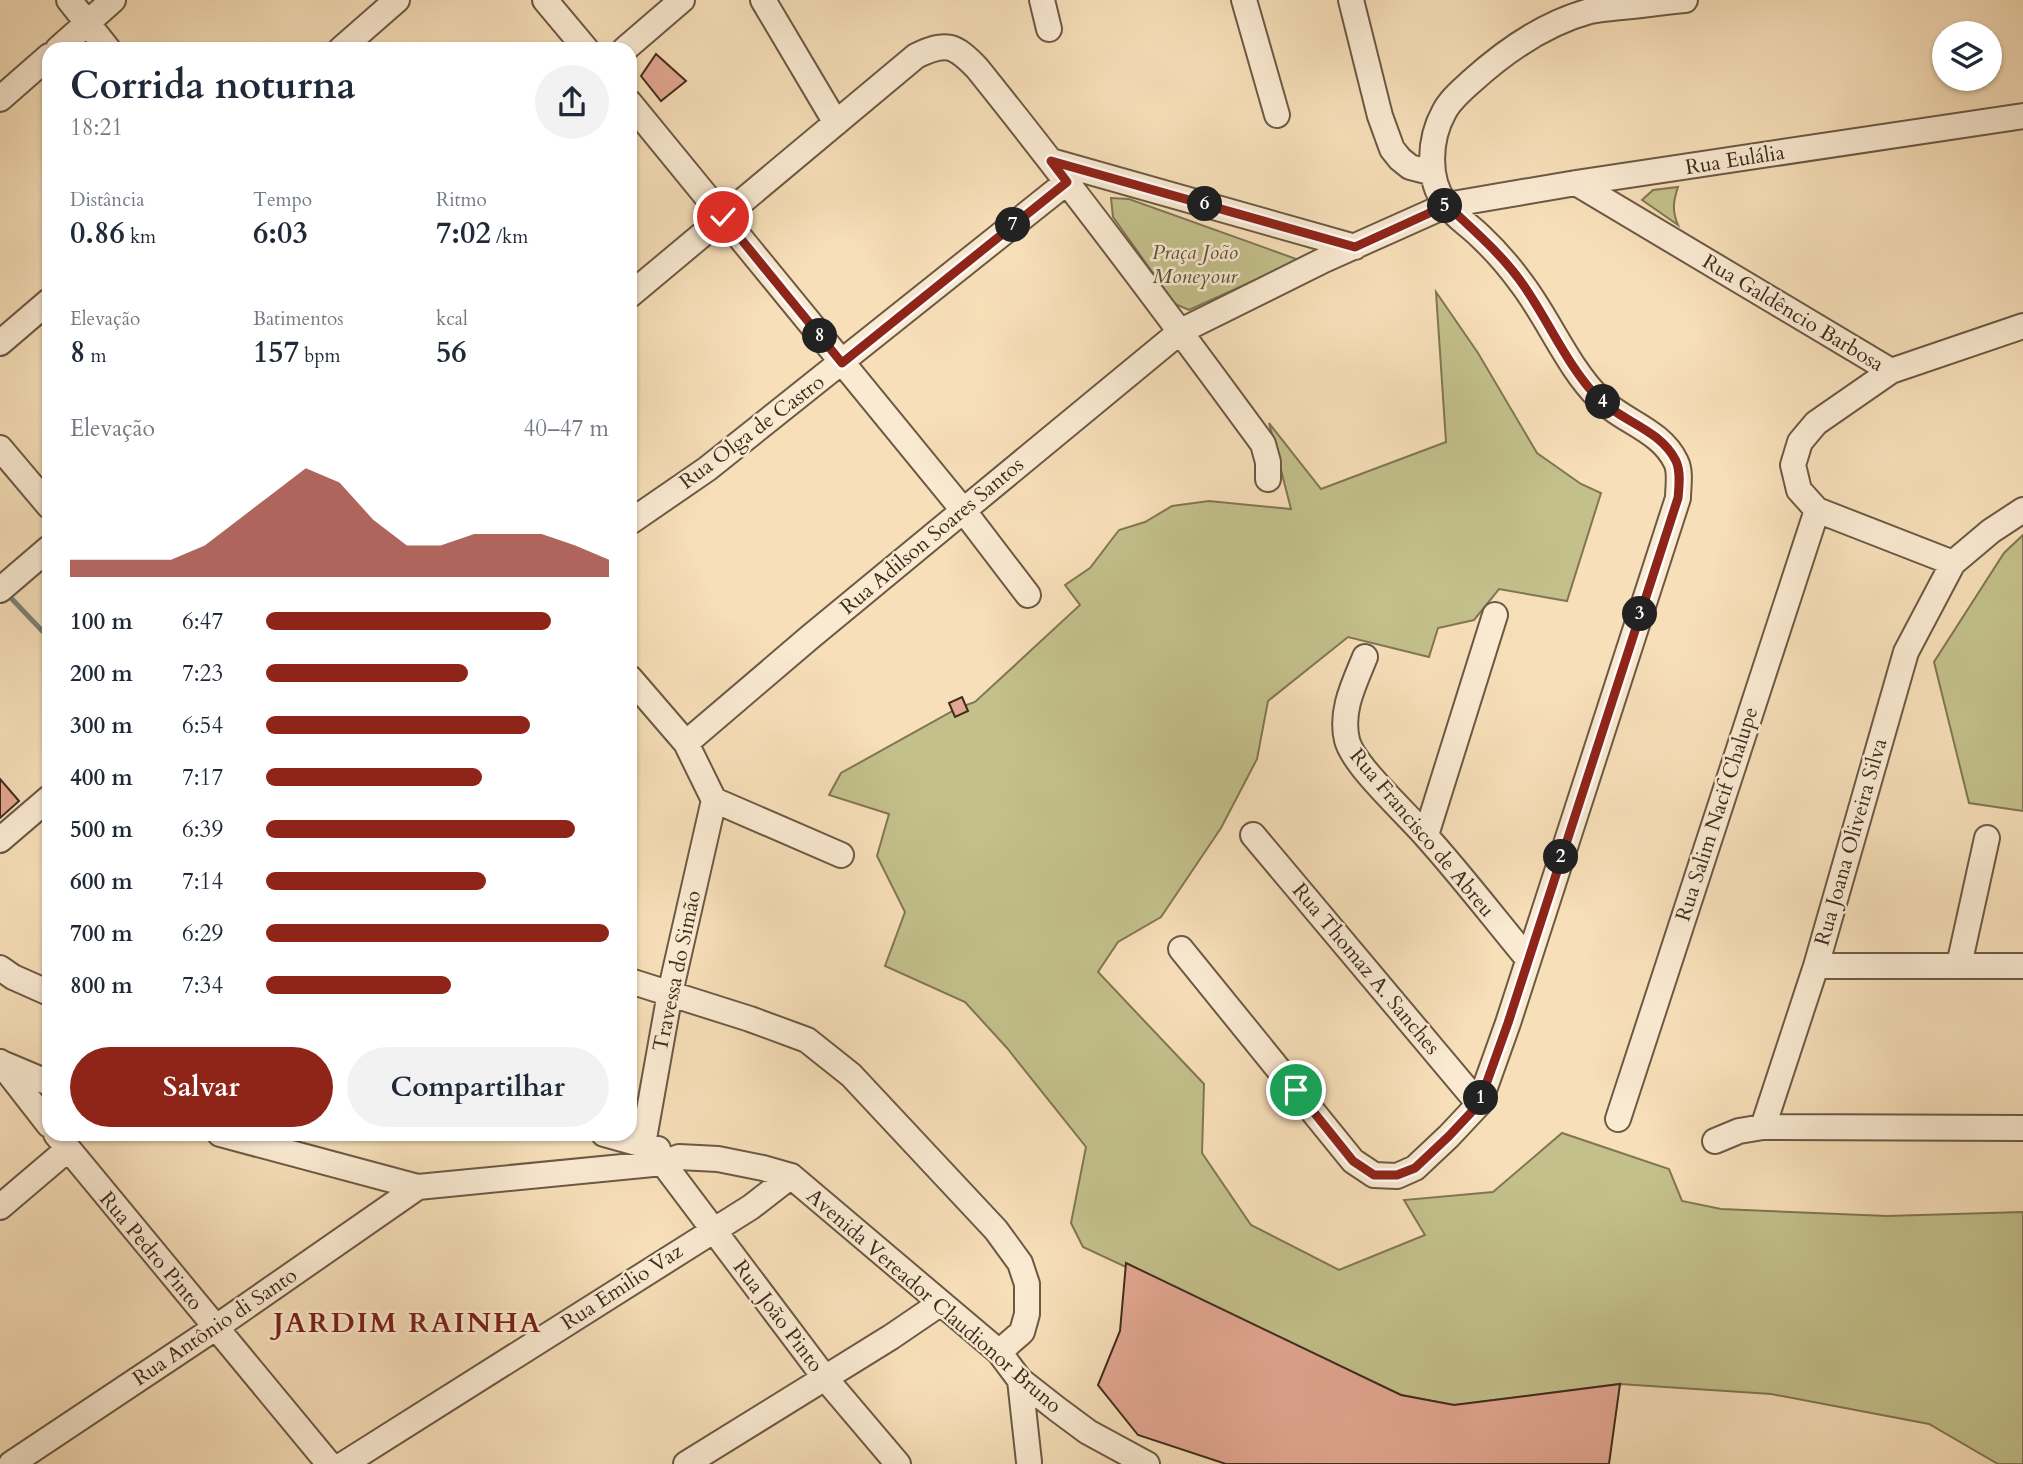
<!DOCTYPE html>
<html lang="pt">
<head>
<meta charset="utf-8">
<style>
	body { margin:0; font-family:Cardo,serif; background:#f2f2f3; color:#1f2937; height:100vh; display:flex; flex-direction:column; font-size:26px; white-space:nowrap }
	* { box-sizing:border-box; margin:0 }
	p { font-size:23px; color:#747a83 }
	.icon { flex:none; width:38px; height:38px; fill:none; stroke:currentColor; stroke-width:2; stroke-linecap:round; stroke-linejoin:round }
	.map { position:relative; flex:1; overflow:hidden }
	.panel { position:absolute; left:42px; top:42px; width:595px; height:1099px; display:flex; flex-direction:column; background:#fff; border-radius:21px; box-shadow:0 2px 5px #0004 }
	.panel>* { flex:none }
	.controls { position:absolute; left:1932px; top:21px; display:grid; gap:14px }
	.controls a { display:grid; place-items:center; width:70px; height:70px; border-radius:50%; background:#fff; box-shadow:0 2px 5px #0004; font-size:35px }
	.pin { position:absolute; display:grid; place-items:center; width:60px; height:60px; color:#fff; margin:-30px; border:4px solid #fff; border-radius:50%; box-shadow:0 2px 7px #0007 }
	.km { position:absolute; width:35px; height:35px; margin:-18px; border-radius:50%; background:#222; color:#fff; font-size:19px; line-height:35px; text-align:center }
	.round { display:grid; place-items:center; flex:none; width:74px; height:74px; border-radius:37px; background:#f2f2f3 }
	.overview { display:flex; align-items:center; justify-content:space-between; height:119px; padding:0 28px }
	h1 { font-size:38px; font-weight:700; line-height:52px }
	.stats { display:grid; grid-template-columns:repeat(3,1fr); gap:10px; height:119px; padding:7px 28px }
	.stats div { display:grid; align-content:center }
	.stats b { font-size:30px; font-weight:700 }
	.stats small { font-size:19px; font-weight:400 }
	.stats p { font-size:19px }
	.chart { height:196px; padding:14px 28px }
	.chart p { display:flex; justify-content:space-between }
	.chart svg { width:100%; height:126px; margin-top:7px; fill:#8f2418; opacity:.7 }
	.primary-button { display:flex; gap:14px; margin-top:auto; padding:14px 28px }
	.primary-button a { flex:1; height:80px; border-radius:42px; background:#8f2418; color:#fff; font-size:28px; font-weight:700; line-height:80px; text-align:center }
	.primary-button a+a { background:#f2f2f3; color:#1f2937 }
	ul { padding:0 28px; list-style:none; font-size:23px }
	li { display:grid; grid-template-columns:112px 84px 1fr; align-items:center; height:52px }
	li i { height:18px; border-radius:9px; background:#8f2418 }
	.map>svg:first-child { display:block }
</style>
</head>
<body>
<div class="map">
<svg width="2023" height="1464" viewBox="0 0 2023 1464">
	<rect width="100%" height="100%" fill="#f7dfb9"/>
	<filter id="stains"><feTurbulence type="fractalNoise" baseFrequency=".00286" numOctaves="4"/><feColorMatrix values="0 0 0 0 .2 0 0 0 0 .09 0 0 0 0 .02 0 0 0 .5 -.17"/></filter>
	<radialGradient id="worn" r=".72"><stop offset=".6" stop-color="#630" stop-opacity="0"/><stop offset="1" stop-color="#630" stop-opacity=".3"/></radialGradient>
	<!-- green -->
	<path fill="#c3c08b" stroke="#807654" stroke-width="2" d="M1678 187C1673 202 1672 211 1678 225L1642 200 1653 190Z
		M1111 198 1129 199 1299 260 1189 310 1175 304 1113 217Z
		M1436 292 1478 353 1537 453 1581 484 1601 493 1567 601 1499 589 1474 620 1438 628 1429 657 1348 637 1268 701 1257 759 1221 828 1161 917 1118 942 1098 972 1204 1084 1202 1153 1251 1225 1339 1270 1425 1235 1404 1200 1493 1192 1562 1133 1669 1169 1682 1201 1721 1209 1887 1216 2023 1212V1464H1998L1929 1424 1771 1394 1620 1384 1454 1405 1401 1395 1083 1247 1071 1223 1086 1147 1007 1048 965 1002 885 966 905 912 877 856 889 814 829 795 841 773 958 708 975 702 1080 605 1065 585 1090 568 1119 530 1145 522 1172 506 1209 501 1291 509 1269 423 1321 489 1446 442Z
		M2023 535V811L1969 803 1934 662 2004 553Z"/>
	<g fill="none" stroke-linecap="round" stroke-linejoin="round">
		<!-- stream -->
		<path stroke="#788279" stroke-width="5" d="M11 598 49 638"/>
	</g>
	<!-- building -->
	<path fill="#e3a792" stroke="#3e2c1d" stroke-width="2" d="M656 54 686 81 661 101 641 76Z
		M962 697 968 711 955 717 949 703Z
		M0 779 19 801 0 818Z
		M1126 1263 1401 1395 1454 1405 1620 1384 1609 1464H1226L1138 1435 1098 1385 1120 1331Z"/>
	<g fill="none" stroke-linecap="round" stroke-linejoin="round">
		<defs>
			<path id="minor" d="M69 0 108 49
				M545 0 586 49
				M763 0 836 123
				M1042 0 1049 29
				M1244 0 1277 115
				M1351 0 1380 116 1392 149 1400 159 1410 167 1433 173
				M58 49 113 0
				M341 49 397 0
				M625 49 682 0
				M0 99 49 56
				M630 103 963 510 1028 595
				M1051 161 1355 247
				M1576 183 1891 371
				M630 295 916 56C946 41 955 45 977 68 1076 191 1170 317 1263 444L1268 462V479
				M0 343 49 301
				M0 448 49 506
				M630 522 707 469 1067 182
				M1953 563 1817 510 1799 490 1793 465 1800 442 1816 423 1891 371 2023 326
				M0 590 49 548
				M1365 657C1354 684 1340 711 1347 740 1353 765 1406 813 1425 835 1461 875 1494 918 1528 959
				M630 678 686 743 714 800 841 855
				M686 743 809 638 1181 331 1324 260 1447 205 1576 183 2023 116
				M1253 835 1479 1104
				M1426 835 1495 615
				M0 840 49 798
				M1181 949 1353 1161 1374 1175 1397 1176 1415 1168 1449 1136 1479 1104 1508 1023 1678 498C1678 487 1681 472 1676 462 1661 430 1623 422 1599 398 1569 369 1548 318 1522 284 1509 266 1496 251 1480 236 1469 225 1454 216 1445 203 1427 179 1429 139 1444 112 1450 100 1462 90 1472 81 1505 51 1546 23 1590 11 1600 9 1611 8 1621 7 1642 5 1664 2 1685 0
				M1959 965 1987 838
				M1816 966H2023
				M0 968 13 977 49 993
				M630 981 750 1019 807 1040 851 1075 996 1230 1020 1263 1027 1284V1314L1022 1332 999 1352
				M0 1062 49 1125
				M4 1064 49 1083
				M1618 1119 1817 510
				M1763 1127 1816 966 1906 652 1953 563 1991 531 2023 510
				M56 1134 329 1464
				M220 1134 418 1187 663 1163 679 1157 718 1159 763 1168 791 1176 999 1352 1020 1380 1057 1409 1088 1432 1147 1464
				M604 1134 658 1149
				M1715 1141 1739 1131 1763 1127 2023 1128
				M643 1144 670 993 714 800
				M663 1163 825 1378 898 1464
				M0 1207 67 1150
				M1020 1380 1029 1462
				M11 1464 215 1328 418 1187
				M344 1464 751 1207 791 1176
				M686 1464 891 1337 941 1303"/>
		</defs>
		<!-- minor casing -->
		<use href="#minor" stroke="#6c5944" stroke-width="28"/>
		<!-- minor -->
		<use href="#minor" stroke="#faead2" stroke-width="24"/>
	</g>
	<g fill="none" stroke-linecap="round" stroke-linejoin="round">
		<defs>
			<path id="route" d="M723 217 842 363 1067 182 1051 161 1355 247 1447 205C1474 231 1503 255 1524 286 1549 322 1568 367 1598 398 1622 422 1660 429 1676 461 1681 472 1679 487 1678 498L1508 1023 1479 1104 1449 1136 1415 1168 1397 1175H1374L1353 1161 1296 1090"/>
		</defs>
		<!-- route casing -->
		<use href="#route" stroke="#fff" stroke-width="14"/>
		<!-- route -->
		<use href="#route" stroke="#8f2418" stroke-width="9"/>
	</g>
	<g text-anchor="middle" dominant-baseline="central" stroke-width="5" stroke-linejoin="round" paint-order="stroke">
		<!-- street labels -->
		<g font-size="21" fill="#3e2c1d" stroke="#faead2">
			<text transform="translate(1735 160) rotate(-9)">Rua Eulália</text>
			<text transform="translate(1793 313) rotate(31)">Rua Galdêncio Barbosa</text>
			<text transform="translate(752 432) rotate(-37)">Rua Olga de Castro</text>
			<text transform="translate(932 536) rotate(-40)">Rua Adilson Soares Santos</text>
			<text transform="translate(1717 814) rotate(-72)">Rua Salim Nacif Chalupe</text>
			<text transform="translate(1422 833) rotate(50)">Rua Francisco de Abreu</text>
			<text transform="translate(1851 842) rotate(-74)">Rua Joana Oliveira Silva</text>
			<text transform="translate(1366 969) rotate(50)">Rua Thomaz A. Sanches</text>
			<text transform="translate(677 971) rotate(-78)">Travessa do Simão</text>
			<text transform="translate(151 1251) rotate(50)">Rua Pedro Pinto</text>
			<text transform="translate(622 1287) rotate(-33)">Rua Emilio Vaz</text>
			<text transform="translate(934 1301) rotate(41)">Avenida Vereador Claudionor Bruno</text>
			<text transform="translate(778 1316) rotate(53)">Rua João Pinto</text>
			<text transform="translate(215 1327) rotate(-34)">Rua Antônio di Santo</text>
		</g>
		<!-- park labels -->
		<g font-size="21" font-style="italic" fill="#5f5138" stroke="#faead2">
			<text x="1195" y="252">Praça João<tspan x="1195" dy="24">Moneyour</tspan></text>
		</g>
		<!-- district labels -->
		<g font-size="28" font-weight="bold" letter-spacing="2" fill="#7a1f14" stroke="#faead2">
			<text x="408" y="1323">JARDIM RAINHA</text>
		</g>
	</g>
	<rect width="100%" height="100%" filter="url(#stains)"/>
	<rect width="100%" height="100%" fill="url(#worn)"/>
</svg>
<div class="controls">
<a><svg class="icon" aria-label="layers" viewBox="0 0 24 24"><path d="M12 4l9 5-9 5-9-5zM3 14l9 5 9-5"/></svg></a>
</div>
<div class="pin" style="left:1296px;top:1090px;background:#1e9e55"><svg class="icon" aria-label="arrive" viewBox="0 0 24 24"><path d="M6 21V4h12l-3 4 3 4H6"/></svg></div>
<div class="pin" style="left:723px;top:217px;background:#d93025"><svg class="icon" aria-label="check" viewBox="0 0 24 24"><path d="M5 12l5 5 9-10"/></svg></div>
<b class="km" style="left:1481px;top:1098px">1</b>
<b class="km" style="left:1561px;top:857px">2</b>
<b class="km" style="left:1640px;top:614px">3</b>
<b class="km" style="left:1603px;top:402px">4</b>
<b class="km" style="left:1445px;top:206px">5</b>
<b class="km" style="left:1205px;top:204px">6</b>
<b class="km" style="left:1013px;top:225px">7</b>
<b class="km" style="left:820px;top:336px">8</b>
<section class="panel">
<div class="overview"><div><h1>Corrida noturna</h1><p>18:21</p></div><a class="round"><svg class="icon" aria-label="share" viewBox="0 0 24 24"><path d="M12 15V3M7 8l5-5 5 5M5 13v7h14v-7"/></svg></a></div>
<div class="stats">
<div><p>Distância</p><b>0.86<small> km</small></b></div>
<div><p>Tempo</p><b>6:03</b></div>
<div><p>Ritmo</p><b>7:02<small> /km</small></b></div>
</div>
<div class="stats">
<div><p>Elevação</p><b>8<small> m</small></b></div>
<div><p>Batimentos</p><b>157<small> bpm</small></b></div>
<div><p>kcal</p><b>56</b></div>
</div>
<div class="chart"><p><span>Elevação</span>40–47 m</p>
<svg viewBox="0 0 160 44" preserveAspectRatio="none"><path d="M0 44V38L10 38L20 38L30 38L40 33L50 24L60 15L70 6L80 11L90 24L100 33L110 33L120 29L130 29L140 29L150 33L160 38V44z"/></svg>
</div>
<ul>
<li><b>100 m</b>6:47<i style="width:83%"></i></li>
<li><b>200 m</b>7:23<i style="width:59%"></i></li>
<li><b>300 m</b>6:54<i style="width:77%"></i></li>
<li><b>400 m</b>7:17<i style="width:63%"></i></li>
<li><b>500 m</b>6:39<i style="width:90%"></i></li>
<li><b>600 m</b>7:14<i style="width:64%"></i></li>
<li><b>700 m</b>6:29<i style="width:100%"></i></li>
<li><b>800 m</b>7:34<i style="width:54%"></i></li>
</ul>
<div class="primary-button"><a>Salvar</a><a>Compartilhar</a></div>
</section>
</div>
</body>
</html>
